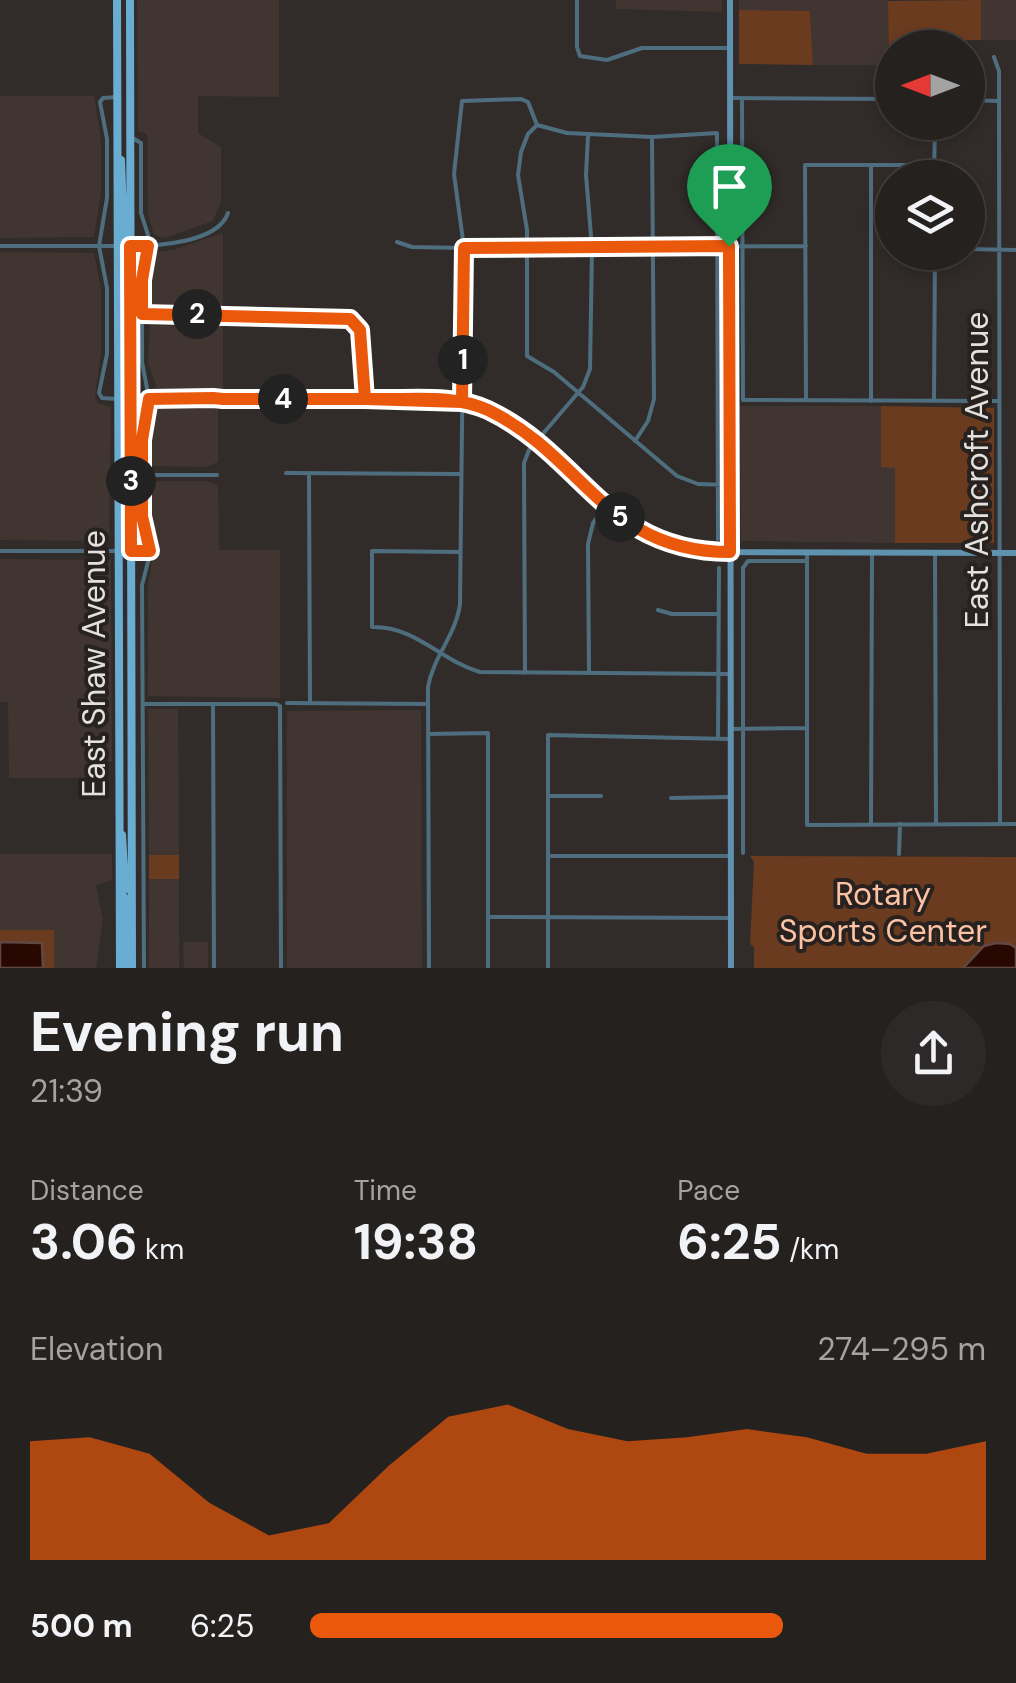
<!DOCTYPE html>
<html lang="en">
<head>
<meta charset="utf-8">
<style>
	body { margin:0; font-family:"DM Sans",sans-serif; background:#2d2928; color:#f1f3f6; height:100vh; display:flex; flex-direction:column; font-size:38px; white-space:nowrap }
	* { box-sizing:border-box; margin:0 }
	p { font-size:32px; color:#a3a3a4 }
	.icon { flex:none; width:55px; height:55px; fill:none; stroke:currentColor; stroke-width:2; stroke-linecap:round; stroke-linejoin:round }
	.map { position:relative; height:968px; overflow:hidden }
	.sheet { display:flex; flex-direction:column; background:#25211f; flex:1 }
	.sheet>* { flex:none }
	.needle { width:65px; rotate:270deg }
	.tools { position:absolute; left:875px; top:30px; display:grid; gap:20px }
	.tools a { display:grid; place-items:center; width:110px; height:110px; border-radius:50%; background:#25211f; box-shadow:0 5px 15px #0003,0 0 0 2px #423e3d; font-size:50px }
	.pin { position:absolute; display:grid; place-items:center; width:85px; height:85px; color:#fff; margin:-102px -42px; border-radius:50% 50% 50% 0; rotate:-45deg; box-shadow:0 0 10px #0007 }
	.pin .icon { rotate:45deg }
	.km { position:absolute; width:50px; height:50px; margin:-25px; border-radius:50%; background:#222; color:#fff; font-size:28px; line-height:50px; text-align:center }
	.round { display:grid; place-items:center; flex:none; width:105px; height:105px; border-radius:52px; background:#2d2928 }
	.summary { display:flex; align-items:center; justify-content:space-between; height:170px; padding:0 30px }
	h1 { font-size:55px; font-weight:700; line-height:75px }
	.stats { display:grid; grid-template-columns:repeat(3,1fr); gap:15px; height:170px; padding:10px 30px }
	.stats div { display:grid; align-content:center }
	.stats b { font-size:50px; font-weight:700 }
	.stats small { font-size:28px; font-weight:400 }
	.stats p { font-size:28px }
	.chart { height:280px; padding:20px 30px }
	.chart p { display:flex; justify-content:space-between }
	.chart svg { width:100%; height:180px; margin-top:10px; fill:#ea580c; opacity:.7 }
	ul { padding:0 30px; list-style:none; font-size:32px }
	li { display:grid; grid-template-columns:160px 120px 1fr; align-items:center; height:75px }
	li i { height:25px; border-radius:12px; background:#ea580c }
	.map>svg:first-child { display:block }
</style>
</head>
<body>
<div class="map">
<svg width="1016" height="968" viewBox="0 0 1016 968">
	<rect width="100%" height="100%" fill="#312c29"/>
	<!-- built -->
	<path fill="#403530" d="M137 0H279V97L198 96V133L221 147V202L213 221 165 238 154 235 148 214 147 134 138 131Z
		M616 0H722V12L616 9Z
		M739 0H888L889 65H813L810 11 739 10Z
		M981 0H1016V40H981Z
		M0 96H94L101 140V192L94 237 0 238Z
		M223 233V308L148 307 147 280 155 252 173 250Z
		M0 252 94 253 101 289V355L95 397 98 403 111 407 109 541 0 540Z
		M150 325 223 326V389L157 388 148 362Z
		M740 406H881V467H895V543L741 541Z
		M155 407H218V462L206 467 148 466V435Z
		M150 481H205L218 485 219 550H280V698L148 696V585L154 550 148 516Z
		M0 559 111 560 112 761 98 767 96 778H9L8 702H0Z
		M148 709H178L179 855H149Z
		M421 710 422 968H287V711Z
		M0 854H112V880L96 885 103 920 96 968H54V930H0Z
		M149 879H179V968H149Z
		M183 942H208V968H184Z"/>
	<!-- green -->
	<path fill="#6b3b1f" d="M981 0V40H959L958 47 892 48V65H889L888 1Z
		M739 10 810 11 813 65 739 64Z
		M881 406 994 408V543H895V468L881 467Z
		M149 855H179V879H149Z
		M750 856 1016 857V968H754V947L750 944 754 862Z
		M0 930H54V968H0Z"/>
	<!-- water -->
	<path fill="#280800" stroke="#604943" stroke-width="2.5" d="M0 942 42 943 43 968H0Z
		M996 943 1010 944 1016 948V968H963L984 946Z"/>
	<g fill="none" stroke-linecap="round" stroke-linejoin="round">
		<!-- street -->
		<path stroke="#4e6e7f" stroke-width="4" d="M577 0V47L580 56 607 60 642 48H731
			M994 57 999 71 1000 824
			M117 97 103 98 100 102 107 139V198L99 246 107 288V354L99 393 102 398 118 399
			M732 98 892 99
			M742 99 743 400 999 401
			M968 100 998 101
			M537 125 528 134 521 152 518 175 527 230V356L554 372 677 476 698 484 729 485
			M129 136 141 143V213L148 235V257L142 280V362L149 399 142 440V516L149 558 142 585 144 968
			M934 178 935 122
			M397 242 412 247 464 248 806 246
			M0 246H119
			M130 246C156 246 218 243 228 213
			M968 249 1016 250
			M142 314 353 320C368 340 365 375 365 399
			M143 322H223L227 318
			M806 400 805 165H934
			M871 401V166
			M934 401 935 252
			M635 441 648 421 654 399 652 137
			M286 473 459 474
			M142 475H217
			M309 475 310 703
			M0 551H149
			M460 552 372 551V627C416 626 441 661 480 672L729 674
			M807 553V825L1016 824
			M935 554 936 824
			M658 610 672 614H718
			M525 673 524 463 529 450 583 387 590 369 592 248 586 175 588 136
			M589 673 588 544 593 523 606 505
			M287 703 428 704
			M143 704H276L280 706 281 968
			M213 704 214 968
			M732 729 807 728
			M428 734 488 733V968
			M718 739 719 568
			M548 796H601
			M671 798 730 797
			M871 824 872 554
			M743 853V568L748 561H807
			M899 854 900 824
			M550 856H730
			M490 917 731 918
			M429 968 428 687C433 657 456 635 460 604L464 248 454 174 462 101 521 99 528 102 537 125 567 133 652 137 717 133 718 539
			M548 968V735L730 739"/>
		<!-- secondary -->
		<path stroke="#5e92ae" stroke-width="6" d="M730 0 731 968
			M130 399 462 402C559 425 603 543 708 552L1016 553"/>
		<!-- primary -->
		<path stroke="#6aadd2" stroke-width="8" d="M117 0 120 968
			M130 0 132 968
			M121 160 124 239 130 246
			M119 246 124 254 126 331
			M122 835 125 887 131 891
			M120 891 126 900V968"/>
	</g>
	<g fill="none" stroke-linecap="round" stroke-linejoin="round">
		<defs>
			<path id="route" d="M729 246 464 248 462 402 365 399 360 330 350 319 142 314V280L148 246H130L131 551H150L142 516V440L149 399 213 398 223 399C274 399 324 399 375 399 412 400 453 394 488 410 584 456 605 552 730 552L729 246"/>
		</defs>
		<!-- route casing -->
		<use href="#route" stroke="#fff" stroke-width="20"/>
		<!-- route -->
		<use href="#route" stroke="#ea580c" stroke-width="12"/>
	</g>
	<g text-anchor="middle" dominant-baseline="central" stroke-width="8" stroke-linejoin="round" paint-order="stroke">
		<!-- street labels -->
		<g font-size="32" fill="#e3e0de" stroke="#272220">
			<text transform="translate(977 470) rotate(-90)">East Ashcroft Avenue</text>
			<text transform="translate(94 664) rotate(-90)">East Shaw Avenue</text>
		</g>
		<!-- park labels -->
		<g font-size="32" fill="#fcc2a3" stroke="#272220">
			<text x="883" y="894">Rotary<tspan x="883" dy="37">Sports Center</tspan></text>
		</g>
	</g>
</svg>
<div class="tools">
<a><svg class="needle" viewBox="-14 -14 28 28"><path d="M0-13l5 13h-10z" fill="#e53935"/><path d="M0 13l5-13h-10z" fill="#a3a3a4"/></svg></a>
<a><svg class="icon" aria-label="layers" viewBox="0 0 24 24"><path d="M12 4l9 5-9 5-9-5zM3 14l9 5 9-5"/></svg></a>
</div>
<div class="pin" style="left:729px;top:246px;background:#1e9e55"><svg class="icon" aria-label="arrive" viewBox="0 0 24 24"><path d="M6 21V4h12l-3 4 3 4H6"/></svg></div>
<b class="km" style="left:463px;top:360px">1</b>
<b class="km" style="left:197px;top:314px">2</b>
<b class="km" style="left:131px;top:481px">3</b>
<b class="km" style="left:283px;top:399px">4</b>
<b class="km" style="left:620px;top:517px">5</b>
</div>
<section class="sheet">
<div class="summary"><div><h1>Evening run</h1><p>21:39</p></div><a class="round"><svg class="icon" aria-label="share" viewBox="0 0 24 24"><path d="M12 15V3M7 8l5-5 5 5M5 13v7h14v-7"/></svg></a></div>
<div class="stats">
<div><p>Distance</p><b>3.06<small> km</small></b></div>
<div><p>Time</p><b>19:38</b></div>
<div><p>Pace</p><b>6:25<small> /km</small></b></div>
</div>
<div class="chart"><p><span>Elevation</span>274–295 m</p>
<svg viewBox="0 0 160 44" preserveAspectRatio="none"><path d="M0 44V15L10 14L20 18L30 30L40 38L50 35L60 21L70 9L80 6L90 12L100 15L110 14L120 12L130 14L140 18L150 18L160 15V44z"/></svg>
</div>
<ul>
<li><b>500 m</b>6:25<i style="width:70%"></i></li>
</ul>
</section>
</body>
</html>
